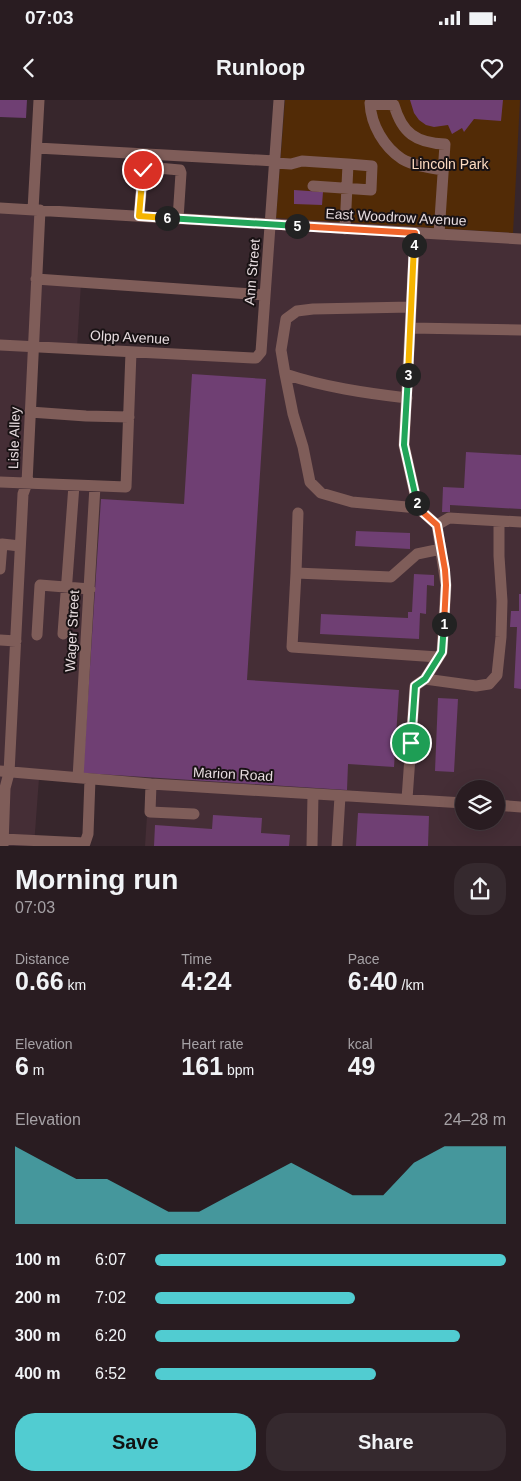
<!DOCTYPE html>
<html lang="en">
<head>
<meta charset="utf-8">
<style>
	body { margin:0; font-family:Helvetica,sans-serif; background:#35292e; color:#f1f3f6; height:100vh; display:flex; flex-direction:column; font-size:19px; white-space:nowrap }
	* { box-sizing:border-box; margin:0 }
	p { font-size:16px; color:#a5a1a5 }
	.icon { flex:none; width:28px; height:28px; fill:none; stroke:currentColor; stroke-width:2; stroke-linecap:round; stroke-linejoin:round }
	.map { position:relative; height:746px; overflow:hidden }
	.sheet { display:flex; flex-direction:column; background:#291c21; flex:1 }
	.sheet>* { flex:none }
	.tools { position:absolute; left:455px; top:680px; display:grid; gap:10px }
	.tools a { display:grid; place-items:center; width:50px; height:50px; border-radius:50%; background:#291c21; box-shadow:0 5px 20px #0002,0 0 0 1px #453a3f; font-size:25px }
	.pin { position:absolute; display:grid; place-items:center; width:42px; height:42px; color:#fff; margin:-21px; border:2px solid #fff; border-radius:50%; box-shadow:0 1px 5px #0007 }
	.km { position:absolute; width:25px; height:25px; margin:-12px; border-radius:50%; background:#222; color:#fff; font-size:14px; line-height:25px; text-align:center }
	.round { display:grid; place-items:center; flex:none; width:52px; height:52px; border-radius:20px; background:#35292e }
	.head { display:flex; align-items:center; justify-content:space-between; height:85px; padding:0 15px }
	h1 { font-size:28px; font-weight:600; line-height:38px }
	.stats { display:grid; grid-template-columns:repeat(3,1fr); gap:8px; height:85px; padding:5px 15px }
	.stats div { display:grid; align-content:center }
	.stats b { font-size:25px; font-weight:600 }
	.stats small { font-size:14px; font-weight:400 }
	.stats p { font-size:14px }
	.chart { height:140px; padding:10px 15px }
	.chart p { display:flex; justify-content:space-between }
	.chart svg { width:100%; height:90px; margin-top:5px; fill:#51ccd1; opacity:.7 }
	.button { display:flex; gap:10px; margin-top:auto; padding:10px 15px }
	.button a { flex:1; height:58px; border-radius:20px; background:#51ccd1; color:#111; font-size:20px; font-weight:600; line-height:58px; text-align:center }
	.button a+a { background:#35292e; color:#f1f3f6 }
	ul { padding:0 15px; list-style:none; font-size:16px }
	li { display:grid; grid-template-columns:80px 60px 1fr; align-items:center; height:38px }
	li i { height:12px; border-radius:6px; background:#51ccd1 }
	.status { display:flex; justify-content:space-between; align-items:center; height:35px; padding:0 25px; background:#291c21; direction:ltr }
	.status svg { height:14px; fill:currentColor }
	header { display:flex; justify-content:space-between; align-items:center; height:65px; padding:0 15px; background:#291c21; font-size:22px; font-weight:600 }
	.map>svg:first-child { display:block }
</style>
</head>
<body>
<div class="status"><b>07:03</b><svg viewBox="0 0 49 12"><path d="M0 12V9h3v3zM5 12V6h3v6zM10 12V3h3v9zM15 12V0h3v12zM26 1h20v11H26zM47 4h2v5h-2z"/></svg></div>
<header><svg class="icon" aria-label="back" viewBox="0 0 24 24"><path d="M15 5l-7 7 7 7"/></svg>Runloop<svg class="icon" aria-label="heart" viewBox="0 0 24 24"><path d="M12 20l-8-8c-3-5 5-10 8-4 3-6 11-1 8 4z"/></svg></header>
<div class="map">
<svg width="521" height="746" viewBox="0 0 521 746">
	<rect width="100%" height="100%" fill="#37262c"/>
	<!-- built -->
	<path fill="#452e36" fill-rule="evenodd" d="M0 106 41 108 38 179 81 183 77 248 33 245 25 382 123 387 131 251 260 258 276 118 513 133 521 139V746H145L149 685 39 678 34 746H0ZM464 689H496V721H464Z"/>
	<!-- green -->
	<path fill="#522b06" d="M285 0H520L513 133 276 118Z"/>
	<!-- building -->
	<path fill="#6f3f73" d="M0 0H27L26 18 0 17Z
		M410 0H503L501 21 474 19 464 32 462 28 452 34 448 25 434 27 426 25 419 20 414 13Z
		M294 90 323 92 322 105 294 104Z
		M192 274 266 279 247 580 399 590 394 667 348 664 347 690 83 673 101 399 184 404Z
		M466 352 521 355V409L450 405V412H442L443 387 464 388Z
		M356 431 410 433V449L355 446Z
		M414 474 434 475V486L427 485 426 514 420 513 419 539 320 534 321 514 408 518V512H412Z
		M519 494H521V589L514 588 517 527H510L511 511H519Z
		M438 598 458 599 454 672 435 671Z
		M358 713 429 716 428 746H356Z
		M213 715 262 718 261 733 290 735 289 746H154L155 725 212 729Z"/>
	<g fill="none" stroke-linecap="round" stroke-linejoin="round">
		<!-- minor -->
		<path stroke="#7f5d59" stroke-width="11" d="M37 48 275 61
			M275 63 291 64 302 61 348 64 345 129
			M313 86 371 90 372 66 348 64
			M0 108 521 139
			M33 110 39 0
			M139 116 143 70 146 67 180 70 181 73 178 119
			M439 134 445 44C416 43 402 33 394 5L370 3C371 25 384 47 402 59 414 66 430 68 443 70
			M36 179 265 195
			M410 228 521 230
			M0 245 253 258H256L261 252 279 0
			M285 274 293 314 303 347 310 382 321 393 352 402 418 408
			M407 298C365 293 324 287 285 274L281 250 286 219 297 211 313 209 411 207
			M30 312 86 316 129 317
			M0 382 126 387 131 252
			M437 425 449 418 521 422
			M0 469 2 444 20 446
			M296 473 298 413
			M63 534 74 385
			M37 535 40 485 90 489
			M0 540 16 541
			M438 557 292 547 296 473 391 477 417 454 441 449
			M425 579 476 586 489 584 497 575 501 537 502 501 499 456V421
			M0 671 151 684 464 703
			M78 678 95 386
			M151 684 150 712 194 714
			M407 699 415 586 425 579 442 552 446 485 437 425 418 408 404 345 415 133
			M496 705 521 707
			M3 739 85 743 88 734 90 679
			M3 746 5 688 9 673 23 394 27 383 40 110
			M312 746 313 694
			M337 746 340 696"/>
	</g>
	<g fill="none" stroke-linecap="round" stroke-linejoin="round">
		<defs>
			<path id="split-1" d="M411 643 415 586 425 579 442 552 444 524"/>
			<path id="split-2" d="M417 403 418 408 437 425 445 470 446 485 444 524"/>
			<path id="split-3" d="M408 275 404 345 417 403"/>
			<path id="split-4" d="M408 275 414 145"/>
			<path id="split-5" d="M297 126 415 133 414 145"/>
			<path id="split-6" d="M167 118 297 126"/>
			<path id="split-7" d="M143 70 139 116 167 118"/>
		</defs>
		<!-- split-1 casing -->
		<use href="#split-1" stroke="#fff" stroke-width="10"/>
		<!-- split-2 casing -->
		<use href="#split-2" stroke="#fff" stroke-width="10"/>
		<!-- split-3 casing -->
		<use href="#split-3" stroke="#fff" stroke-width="10"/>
		<!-- split-4 casing -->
		<use href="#split-4" stroke="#fff" stroke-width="10"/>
		<!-- split-5 casing -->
		<use href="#split-5" stroke="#fff" stroke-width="10"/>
		<!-- split-6 casing -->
		<use href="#split-6" stroke="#fff" stroke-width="10"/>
		<!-- split-7 casing -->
		<use href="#split-7" stroke="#fff" stroke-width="10"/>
		<!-- split-1 -->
		<use href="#split-1" stroke="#22a559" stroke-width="6"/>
		<!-- split-2 -->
		<use href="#split-2" stroke="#f0652b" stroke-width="6"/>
		<!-- split-3 -->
		<use href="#split-3" stroke="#22a559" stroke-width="6"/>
		<!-- split-4 -->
		<use href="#split-4" stroke="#f5b400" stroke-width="6"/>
		<!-- split-5 -->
		<use href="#split-5" stroke="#f0652b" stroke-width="6"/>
		<!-- split-6 -->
		<use href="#split-6" stroke="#22a559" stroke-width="6"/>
		<!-- split-7 -->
		<use href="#split-7" stroke="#f5b400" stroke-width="6"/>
	</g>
	<g text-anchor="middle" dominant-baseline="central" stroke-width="4" stroke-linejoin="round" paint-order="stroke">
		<!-- park labels -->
		<g font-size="14" fill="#fddbc1" stroke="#191214">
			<text x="450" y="64">Lincoln Park</text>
		</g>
		<!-- street labels -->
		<g font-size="14" fill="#e7dcdf" stroke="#191214">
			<text transform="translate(396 117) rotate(3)">East Woodrow Avenue</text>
			<text transform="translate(252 172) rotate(-85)">Ann Street</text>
			<text transform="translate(130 237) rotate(3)">Olpp Avenue</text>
			<text transform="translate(14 338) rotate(-88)">Lisle Alley</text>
			<text transform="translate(72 531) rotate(-87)">Wager Street</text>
			<text transform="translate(233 674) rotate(3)">Marion Road</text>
		</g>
	</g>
</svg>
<div class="tools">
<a><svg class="icon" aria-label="layers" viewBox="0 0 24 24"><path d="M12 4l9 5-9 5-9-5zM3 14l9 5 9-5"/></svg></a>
</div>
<div class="pin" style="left:411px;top:643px;background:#1e9e55"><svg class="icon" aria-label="arrive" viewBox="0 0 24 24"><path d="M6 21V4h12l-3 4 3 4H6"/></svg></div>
<div class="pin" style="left:143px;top:70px;background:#d93025"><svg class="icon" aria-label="check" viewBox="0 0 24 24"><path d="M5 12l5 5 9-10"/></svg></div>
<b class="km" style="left:444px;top:524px">1</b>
<b class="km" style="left:417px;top:403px">2</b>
<b class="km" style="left:408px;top:275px">3</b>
<b class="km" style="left:414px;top:145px">4</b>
<b class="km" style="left:297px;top:126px">5</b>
<b class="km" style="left:167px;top:118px">6</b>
</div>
<section class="sheet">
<div class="head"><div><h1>Morning run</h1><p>07:03</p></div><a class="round"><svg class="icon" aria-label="share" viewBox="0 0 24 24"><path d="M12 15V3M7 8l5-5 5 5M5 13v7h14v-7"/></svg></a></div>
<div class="stats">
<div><p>Distance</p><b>0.66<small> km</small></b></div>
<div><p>Time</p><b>4:24</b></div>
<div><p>Pace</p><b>6:40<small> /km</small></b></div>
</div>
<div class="stats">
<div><p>Elevation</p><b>6<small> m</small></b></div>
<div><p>Heart rate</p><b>161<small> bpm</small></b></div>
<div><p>kcal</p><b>49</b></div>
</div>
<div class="chart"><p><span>Elevation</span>24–28 m</p>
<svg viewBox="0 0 160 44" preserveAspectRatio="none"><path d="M0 44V6L10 14L20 22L30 22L40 30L50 38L60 38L70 30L80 22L90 14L100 22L110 30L120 30L130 14L140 6L150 6L160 6V44z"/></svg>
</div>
<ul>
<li><b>100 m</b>6:07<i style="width:100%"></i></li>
<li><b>200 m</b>7:02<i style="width:57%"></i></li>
<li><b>300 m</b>6:20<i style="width:87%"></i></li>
<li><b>400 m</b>6:52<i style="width:63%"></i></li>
</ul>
<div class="button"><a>Save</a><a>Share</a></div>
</section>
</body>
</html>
